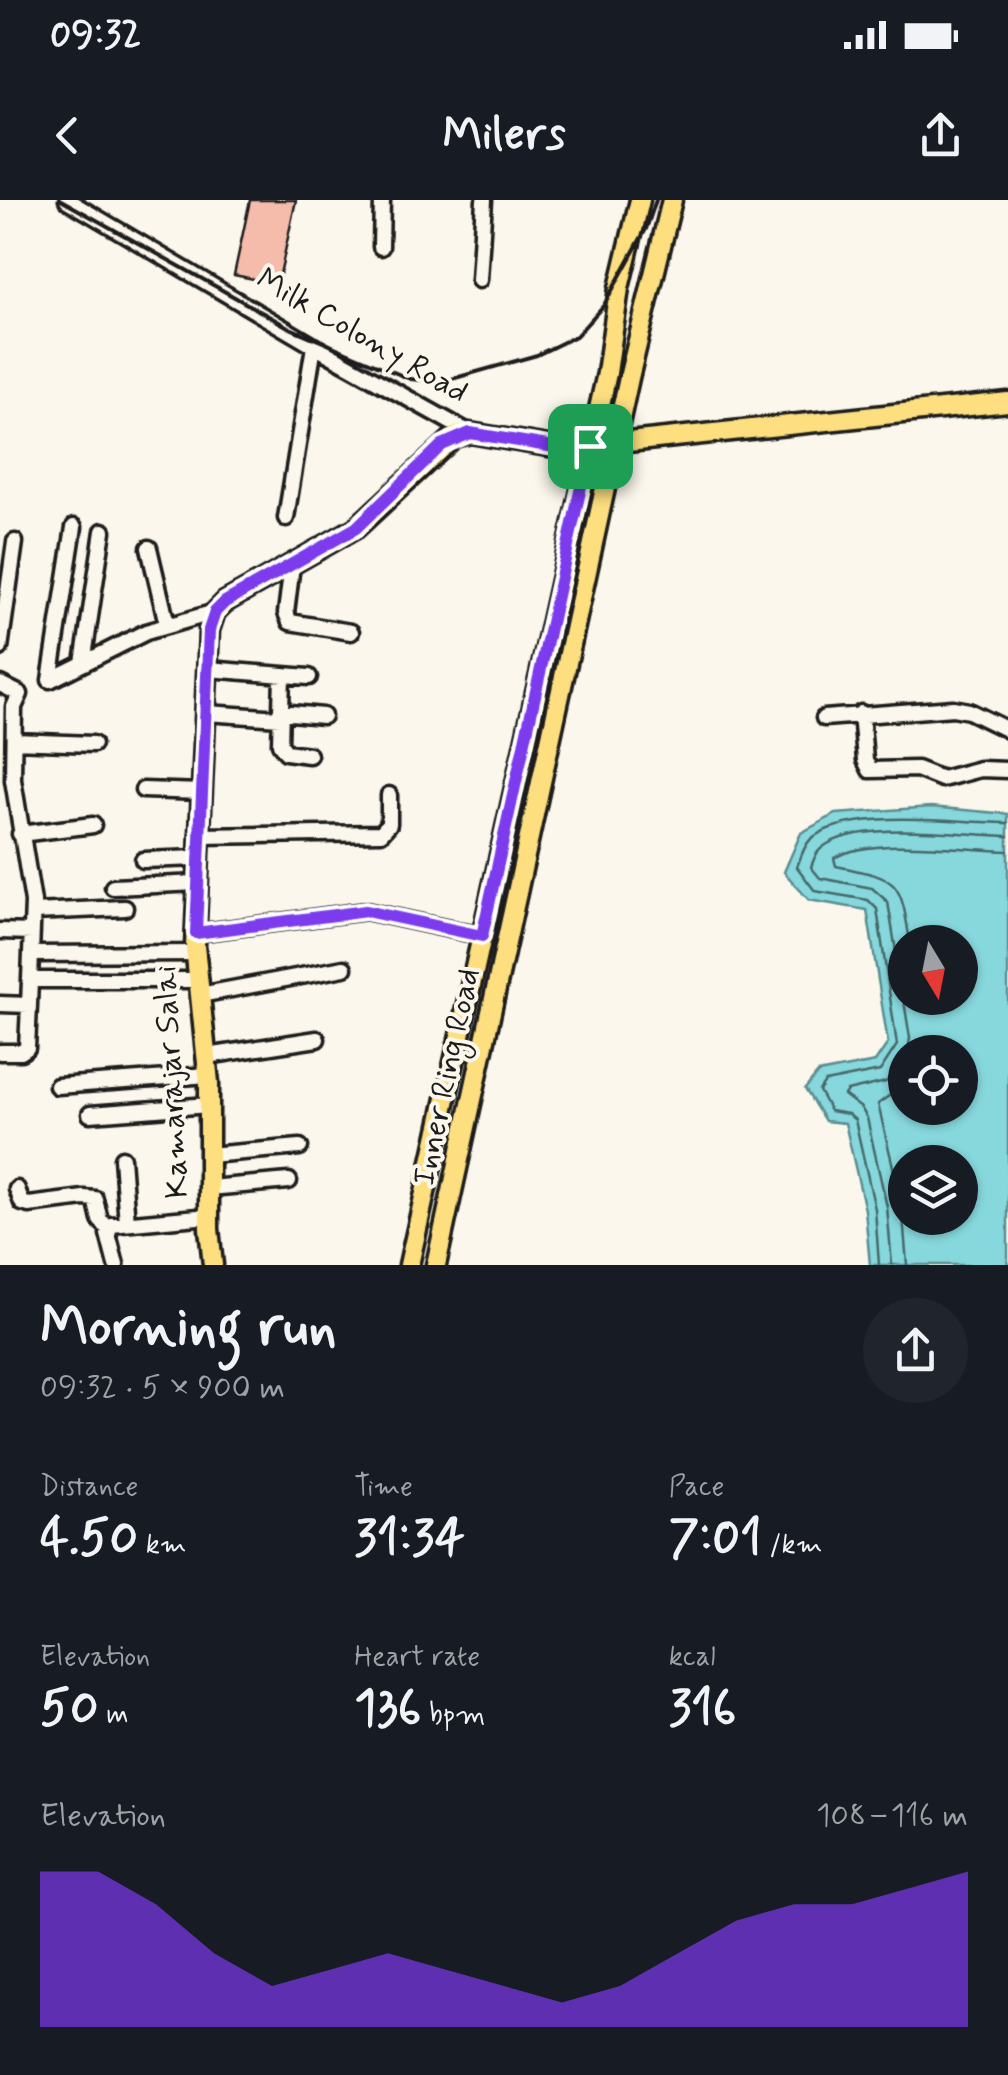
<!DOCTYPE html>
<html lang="en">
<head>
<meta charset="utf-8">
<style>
	body { margin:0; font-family:Mynerve,sans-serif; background:#20242c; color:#f1f3f6; height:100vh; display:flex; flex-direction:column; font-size:38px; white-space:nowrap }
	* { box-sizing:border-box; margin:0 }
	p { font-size:32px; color:#9ea1a6 }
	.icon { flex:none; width:55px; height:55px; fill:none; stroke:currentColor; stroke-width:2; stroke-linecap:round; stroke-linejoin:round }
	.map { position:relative; height:1065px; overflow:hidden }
	.panel { display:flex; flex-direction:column; background:#171b24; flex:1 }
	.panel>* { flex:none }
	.needle { width:65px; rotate:170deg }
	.tools { position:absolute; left:888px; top:725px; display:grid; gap:20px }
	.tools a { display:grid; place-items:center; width:90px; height:90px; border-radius:50%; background:#171b24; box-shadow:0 2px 8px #0004; font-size:50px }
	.pin { position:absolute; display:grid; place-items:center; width:85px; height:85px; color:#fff; margin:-42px; border-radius:20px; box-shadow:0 5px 15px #0006 }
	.round { display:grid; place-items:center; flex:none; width:105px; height:105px; border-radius:52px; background:#20242c }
	.headline { display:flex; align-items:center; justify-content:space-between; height:170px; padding:0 40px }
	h1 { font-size:55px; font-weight:700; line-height:75px }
	.figures { display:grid; grid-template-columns:repeat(3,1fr); gap:15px; height:170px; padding:10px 40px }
	.figures div { display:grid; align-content:center }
	.figures b { font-size:50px; font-weight:700 }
	.figures small { font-size:28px; font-weight:400 }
	.figures p { font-size:28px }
	.chart { height:280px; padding:20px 40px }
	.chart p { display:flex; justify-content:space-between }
	.chart svg { width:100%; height:180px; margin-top:10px; fill:#7c3aed; opacity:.7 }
	.status { display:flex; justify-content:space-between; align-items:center; height:70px; padding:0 50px; background:#171b24; direction:ltr }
	.status svg { height:28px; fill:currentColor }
	header { display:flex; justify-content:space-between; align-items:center; height:130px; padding:0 40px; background:#171b24; font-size:45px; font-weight:700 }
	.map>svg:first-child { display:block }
</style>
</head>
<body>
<div class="status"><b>09:32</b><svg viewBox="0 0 49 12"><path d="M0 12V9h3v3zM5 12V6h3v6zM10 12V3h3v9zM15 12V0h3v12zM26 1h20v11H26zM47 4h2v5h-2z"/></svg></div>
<header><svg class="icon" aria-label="back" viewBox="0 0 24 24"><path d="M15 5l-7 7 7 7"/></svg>Milers<svg class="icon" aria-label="share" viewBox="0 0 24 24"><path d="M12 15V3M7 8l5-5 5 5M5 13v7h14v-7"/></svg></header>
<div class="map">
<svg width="1008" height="1065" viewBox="0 0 1008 1065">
	<rect width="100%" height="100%" fill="#fbf7ec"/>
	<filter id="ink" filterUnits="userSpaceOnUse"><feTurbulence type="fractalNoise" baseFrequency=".01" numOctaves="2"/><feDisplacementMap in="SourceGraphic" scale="20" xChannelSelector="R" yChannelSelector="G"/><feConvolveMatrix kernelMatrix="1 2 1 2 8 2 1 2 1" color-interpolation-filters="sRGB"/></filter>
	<g filter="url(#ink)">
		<!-- water -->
		<path fill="#86d8dd" stroke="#5c8d90" stroke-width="2.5" fill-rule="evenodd" d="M931 607 1008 614V1065H870L865 1010 845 923 825 921 805 889 818 873 875 862 888 843 867 710 809 700 784 672 801 633 836 614ZM905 742H960V798H905ZM905 852H960V908H905ZM905 962H960V1018H905Z"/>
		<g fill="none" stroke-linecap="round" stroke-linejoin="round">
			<!-- shore -->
			<path stroke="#466769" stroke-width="2.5" d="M910 742C900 678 899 679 836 666L834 658C873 636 963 650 1008 651
				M908 852 910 838 888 702 872 688 820 678 811 667C814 659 816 652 823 647 861 619 961 635 1008 636
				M905 884 878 904 902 1004 907 1065
				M879 1065 875 1009 855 920 848 914 830 911 819 891 825 882 880 871 897 845 877 709 868 700 815 691 797 667C800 659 804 646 810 640 846 606 961 623 1008 623
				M892 1065 887 1007 867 918 861 908 844 895 847 891 886 882 905 858"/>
		</g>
		<!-- building -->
		<path fill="#f5bcac" stroke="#1c1c1c" stroke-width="2.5" d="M250 0H296L278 84 234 75Z"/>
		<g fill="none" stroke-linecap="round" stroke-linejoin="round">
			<defs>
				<path id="minor" d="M67 0 314 146 470 233
					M381 47 382 0
					M479 80 484 0
					M286 318 314 146
					M149 348 167 424
					M292 365 286 413 290 422 351 432
					M0 448 15 342
					M83 463 103 331
					M208 469 309 477
					M282 475 280 544 286 552 309 555
					M50 480 146 432 215 412
					M50 480 74 327
					M0 484 20 494 14 507 13 580 33 702 29 805
					M280 512 323 516
					M206 513 280 518
					M861 513 865 560 870 570 917 569 942 579 980 569 1008 570
					M824 518 953 508 969 511 1008 530
					M14 541 93 544
					M143 590 202 592
					M20 634 93 625
					M200 636 381 633 389 624V595
					M143 660 199 658
					M113 687 198 683
					M33 712 125 708
					M0 731 32 732
					M196 733 366 711 482 736
					M32 754 196 753
					M30 780H199
					M200 795 344 768
					M0 804 29 805 27 848 21 852H0
					M207 856 317 839
					M57 886 209 875
					M90 914 209 905
					M209 955 300 947
					M122 958 127 1023
					M209 988 289 981
					M17 989 22 1003 29 1005 84 998 95 999 100 1020 108 1028
					M116 1065 108 1034 111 1025 209 1016"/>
				<path id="major" d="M213 1065 209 1029V883L195 746 209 430 215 412 225 402 356 328 454 237 470 233 560 248 590 246 1008 202
					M409 1065 607 173 619 88 640 0
					M436 1065 629 178 672 0"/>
			</defs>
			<!-- minor casing -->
			<use href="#minor" stroke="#1c1c1c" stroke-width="21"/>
			<!-- major casing -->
			<use href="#major" stroke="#1c1c1c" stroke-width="25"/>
			<!-- minor -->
			<use href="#minor" stroke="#fbf7ec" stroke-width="14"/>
			<!-- major -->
			<use href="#major" stroke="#fddf80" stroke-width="18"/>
			<!-- rail -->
			<path stroke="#1c1c1c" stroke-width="4" d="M61 0 290 128 410 179 441 182 537 155 576 136 604 105 646 29 656 0"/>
		</g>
	</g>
	<g fill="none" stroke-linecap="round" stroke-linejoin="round" filter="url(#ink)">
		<defs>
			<path id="route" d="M470 233 560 248 590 246 482 736 366 711 196 733 209 430 215 412 225 402 356 328 442 245Z"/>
		</defs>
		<!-- route casing -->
		<use href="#route" stroke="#fff" stroke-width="20"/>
		<!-- route -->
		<use href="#route" stroke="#7c3aed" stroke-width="12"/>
	</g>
	<g text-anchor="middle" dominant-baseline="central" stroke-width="8" stroke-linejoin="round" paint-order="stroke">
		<!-- street labels -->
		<g font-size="32" fill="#1c1c1c" stroke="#fbf7ec">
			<text transform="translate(362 136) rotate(30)">Milk Colony Road</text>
			<text transform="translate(447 877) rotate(-78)">Inner Ring Road</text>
			<text transform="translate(172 882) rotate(-93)">Kamarajar Salai</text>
		</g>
	</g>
</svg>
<div class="tools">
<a><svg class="needle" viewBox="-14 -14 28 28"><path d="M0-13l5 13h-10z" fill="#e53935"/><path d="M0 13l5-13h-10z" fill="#9ea1a6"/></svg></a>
<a><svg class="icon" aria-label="locate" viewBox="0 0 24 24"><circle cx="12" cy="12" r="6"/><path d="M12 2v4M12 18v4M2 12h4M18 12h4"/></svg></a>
<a><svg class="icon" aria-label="layers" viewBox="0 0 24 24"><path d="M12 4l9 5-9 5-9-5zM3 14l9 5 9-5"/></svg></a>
</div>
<div class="pin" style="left:590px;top:246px;background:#1e9e55"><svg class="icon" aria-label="arrive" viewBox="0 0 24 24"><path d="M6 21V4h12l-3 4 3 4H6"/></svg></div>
</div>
<section class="panel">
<div class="headline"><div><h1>Morning run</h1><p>09:32 · 5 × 900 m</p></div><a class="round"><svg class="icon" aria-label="share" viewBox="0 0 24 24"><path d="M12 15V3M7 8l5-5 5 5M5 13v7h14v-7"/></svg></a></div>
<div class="figures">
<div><p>Distance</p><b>4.50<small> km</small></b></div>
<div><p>Time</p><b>31:34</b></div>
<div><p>Pace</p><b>7:01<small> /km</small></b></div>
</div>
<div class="figures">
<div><p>Elevation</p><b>50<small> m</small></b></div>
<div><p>Heart rate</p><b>136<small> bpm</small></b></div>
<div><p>kcal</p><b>316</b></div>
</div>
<div class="chart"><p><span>Elevation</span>108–116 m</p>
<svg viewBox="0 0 160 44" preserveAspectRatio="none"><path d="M0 44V6L10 6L20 14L30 26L40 34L50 30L60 26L70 30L80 34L90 38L100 34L110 26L120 18L130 14L140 14L150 10L160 6V44z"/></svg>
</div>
</section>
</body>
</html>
